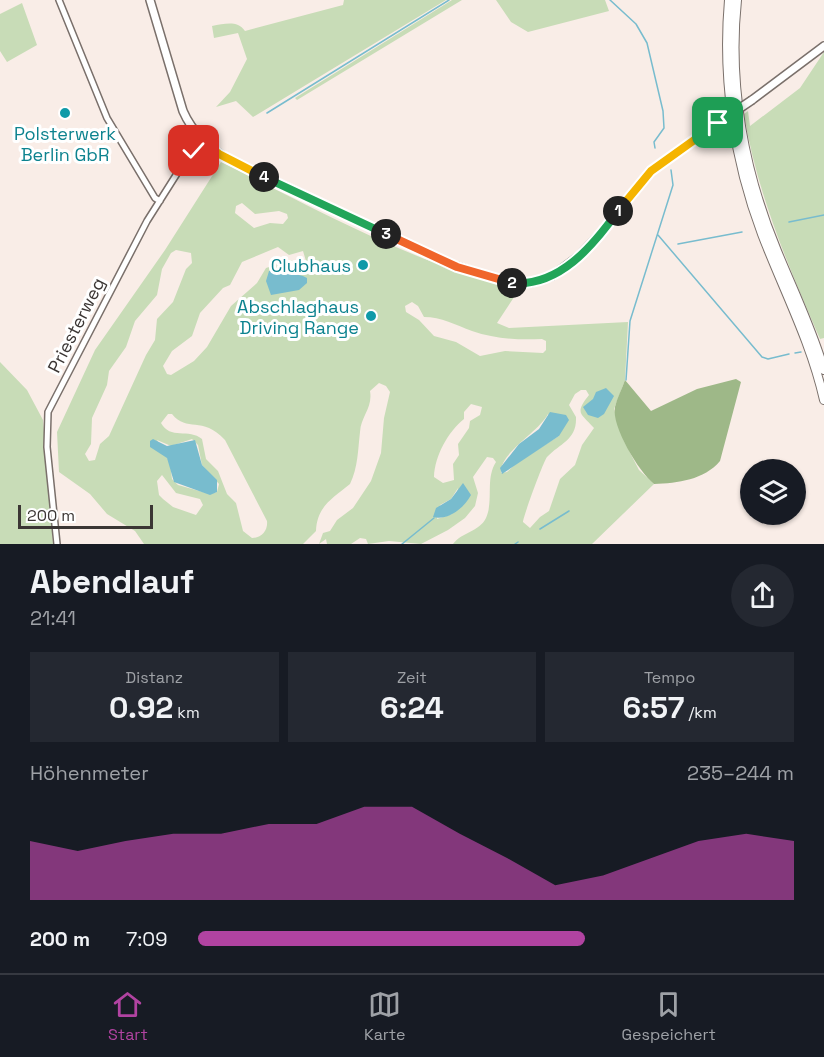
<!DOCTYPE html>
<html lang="de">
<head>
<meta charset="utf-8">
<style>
	body { margin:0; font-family:"Space Grotesk",sans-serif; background:#242831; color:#f1f3f6; height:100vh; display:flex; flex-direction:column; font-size:22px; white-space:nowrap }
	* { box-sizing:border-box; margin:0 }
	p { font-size:20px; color:#9ea1a6 }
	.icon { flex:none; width:33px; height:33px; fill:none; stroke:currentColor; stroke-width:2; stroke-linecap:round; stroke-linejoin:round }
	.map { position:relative; height:544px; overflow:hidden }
	.panel { display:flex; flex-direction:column; background:#171b24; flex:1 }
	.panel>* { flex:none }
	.tools { position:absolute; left:740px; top:459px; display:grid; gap:12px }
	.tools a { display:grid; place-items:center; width:66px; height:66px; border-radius:50%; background:#171b24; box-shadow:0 2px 4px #0004; font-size:30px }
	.scale { position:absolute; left:18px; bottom:15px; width:135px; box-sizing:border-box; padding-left:6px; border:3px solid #3b3634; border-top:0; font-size:16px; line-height:21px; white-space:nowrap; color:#3b3634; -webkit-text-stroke:4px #fff; paint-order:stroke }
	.pin { position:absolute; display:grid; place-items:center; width:51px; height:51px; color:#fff; margin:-26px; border-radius:12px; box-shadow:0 3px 9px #0006 }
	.km { position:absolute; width:30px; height:30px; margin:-15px; border-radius:50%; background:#222; color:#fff; font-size:16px; line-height:30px; text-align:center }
	.round { display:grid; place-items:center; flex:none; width:63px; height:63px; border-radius:32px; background:#242831 }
	.summary { display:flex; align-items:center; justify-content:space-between; height:102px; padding:0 30px }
	h1 { font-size:33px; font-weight:700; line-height:45px }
	.figures { display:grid; grid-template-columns:repeat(3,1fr); gap:9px; height:102px; padding:6px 30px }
	.figures div { display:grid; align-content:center; border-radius:0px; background:#242831; text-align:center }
	.figures b { font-size:30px; font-weight:700 }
	.figures small { font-size:16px; font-weight:400 }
	.figures p { font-size:16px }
	.chart { height:168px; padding:12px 30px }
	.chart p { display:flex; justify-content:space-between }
	.chart svg { width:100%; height:108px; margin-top:6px; fill:#b143a1; opacity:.7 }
	ul { padding:0 30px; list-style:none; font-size:20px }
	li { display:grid; grid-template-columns:96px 72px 1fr; align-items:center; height:45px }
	li i { height:15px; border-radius:8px; background:#b143a1 }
	.tab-bar { display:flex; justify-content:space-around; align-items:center; height:84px; border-top:2px solid #363941; background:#171b24; font-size:16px; color:#9ea1a6 }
	.tab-bar a { display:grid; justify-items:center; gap:3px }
	.tab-bar .on { color:#b143a1 }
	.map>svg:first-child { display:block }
</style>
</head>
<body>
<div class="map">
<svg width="824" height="544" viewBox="0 0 824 544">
	<rect width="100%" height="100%" fill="#f9ede7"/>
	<!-- green -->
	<path fill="#c8dcb7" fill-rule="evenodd" d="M344 0H446L253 117 236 101 216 107 230 92 247 59 238 33 214 38 212 26C225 24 237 20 245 31L343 5Z
		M452 0H462L297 100 295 98Z
		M496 0H605L609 11 528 32 511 22Z
		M22 3 37 45 7 62 0 51V14Z
		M824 52V338L820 339C788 265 757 194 744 114L748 111 750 126 800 88Z
		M221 162C313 207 420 268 520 288L497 323 509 328 628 322 625 380 614 409 624 441 639 470 654 484 592 544H453C462 532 479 532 486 518 494 500 485 479 496 462L493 458 487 457 473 477 478 493 475 506 465 518 448 530 421 544 389 541 368 544 366 539 360 538 351 544H327L326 539 319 544 323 533 330 531 337 520 353 508 371 481 381 453 384 418 390 392 386 386 379 383 370 391C373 408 361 416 360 432 358 449 358 468 350 484 333 498 317 506 316 531L303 544H144L135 531 107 514 90 494 59 472 57 432 95 350 165 250ZM242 203 255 214 279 211 287 214 288 218 283 224 270 223 254 228 235 213 236 206ZM278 247 289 255 303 251 306 261 297 263 290 260 266 268 257 283 231 306 207 347 194 361 171 375 167 374 163 366 172 351 192 336 200 313 223 288 230 285 242 262ZM176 250 191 253 192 263 186 269 173 302 157 319 155 340 146 355 109 436 100 444 95 460 89 461 85 454 91 444 92 418 107 385 109 371 126 347 135 321 157 295 162 269 171 253ZM412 302 418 306 424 317C441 317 456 325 472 331 495 339 518 340 542 339L546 341V350L543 353 505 351 480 356 456 342 434 336 419 320 406 312 405 306ZM581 390H586L589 395C574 414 581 413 594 428L582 445 575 465 560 479 549 511 540 517 530 528 523 522C523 517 544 460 547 457 560 443 577 440 576 417L569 405 575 394ZM471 404 482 407 480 415 470 421 469 428 458 444 459 455 453 464 454 480 443 483 434 477C435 455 448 432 464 419V412ZM168 414H172C187 433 202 415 225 440L267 521C268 530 262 538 252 538L243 531 236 503 227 494 218 471 206 459 202 439C189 428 170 440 161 423ZM548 414 559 436 519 461 507 472 501 473C499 453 539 432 548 414ZM192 439 198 445 202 465 219 484 217 492 210 494 178 485 172 479 170 463 157 440 171 446ZM162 475 176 493 200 499 203 505 196 515 173 507 163 499 159 495 157 481ZM458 488 452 514 437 519 440 505 451 499Z
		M0 362 27 390 43 420 53 544H0Z"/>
	<!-- forest -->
	<path fill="#9eb888" d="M736 379 741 382 720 461C704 480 678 483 654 484 639 472 611 426 615 407 617 398 622 389 625 380L651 411 697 389Z"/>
	<!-- water -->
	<path fill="#78bcce" d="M274 269 303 276 307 278V283L299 290 271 295 266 281 269 271Z
		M606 388 614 396 604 414 598 418 588 415 583 407 593 399 596 392Z
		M550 412 566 415 569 420 559 436 502 474 500 468 519 444 539 429Z
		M153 439 167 446 195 440 202 465 217 480V492L210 495 174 482 167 458 150 447V441Z
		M463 483 471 495C464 508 448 521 433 517L436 508 451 499Z"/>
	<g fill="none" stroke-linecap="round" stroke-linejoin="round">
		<!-- stream -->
		<path stroke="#78bcce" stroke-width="1.5" d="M610 0 636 24 647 43 663 111 664 128 654 142 655 148
			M267 113 449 0
			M789 222 824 215
			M658 235 762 357 768 359 789 354
			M678 244 742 232
			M795 353 801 352
			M626 380 630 321 673 185 671 170
			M540 529 569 511
			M402 544 434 518
			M515 544 518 542"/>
		<defs>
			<path id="minor" d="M59 0 107 118 155 198 160 201
				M57 544 47 447 48 412 147 221 178 172 203 142"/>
			<path id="major" d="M150 0 183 111C193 134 210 149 232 161L447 263 503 281 530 283 552 276 579 256 600 234 651 171 718 123
				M752 100 824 46"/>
			<path id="highway" d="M729 0C722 79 734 160 762 234 783 289 811 342 824 400
				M737 0C728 85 744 172 777 251 793 290 812 329 824 370"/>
		</defs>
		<!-- minor casing -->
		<use href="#minor" stroke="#7a706b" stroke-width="8"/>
		<!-- major casing -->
		<use href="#major" stroke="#7a706b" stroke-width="10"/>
		<!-- highway casing -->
		<use href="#highway" stroke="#7a706b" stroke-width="10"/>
		<!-- minor -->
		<use href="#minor" stroke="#fff" stroke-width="5"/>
		<!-- major -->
		<use href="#major" stroke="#fff" stroke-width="7"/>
		<!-- highway -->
		<use href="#highway" stroke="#fff" stroke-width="8"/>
		<defs>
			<path id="major-bridge" d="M718 123 752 100"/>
		</defs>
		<!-- major-bridge casing -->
		<use href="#major-bridge" stroke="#7a706b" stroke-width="10" stroke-linecap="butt"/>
		<!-- major-bridge -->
		<use href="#major-bridge" stroke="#fff" stroke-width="7"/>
	</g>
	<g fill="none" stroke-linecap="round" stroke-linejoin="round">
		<defs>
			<path id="split-1" d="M618 211 651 171 718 123"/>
			<path id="split-2" d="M512 283C559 287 593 246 618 211"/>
			<path id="split-3" d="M386 234 457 267 512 283"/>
			<path id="split-4" d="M264 177 386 234"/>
			<path id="split-5" d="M194 151 203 142 219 154 264 177"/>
		</defs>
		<!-- split-1 casing -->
		<use href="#split-1" stroke="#fff" stroke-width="12"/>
		<!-- split-2 casing -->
		<use href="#split-2" stroke="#fff" stroke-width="12"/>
		<!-- split-3 casing -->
		<use href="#split-3" stroke="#fff" stroke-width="12"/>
		<!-- split-4 casing -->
		<use href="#split-4" stroke="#fff" stroke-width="12"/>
		<!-- split-5 casing -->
		<use href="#split-5" stroke="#fff" stroke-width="12"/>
		<!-- split-1 -->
		<use href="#split-1" stroke="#f5b400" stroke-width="8"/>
		<!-- split-2 -->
		<use href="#split-2" stroke="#22a559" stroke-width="8"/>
		<!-- split-3 -->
		<use href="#split-3" stroke="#f0652b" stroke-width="8"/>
		<!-- split-4 -->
		<use href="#split-4" stroke="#22a559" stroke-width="8"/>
		<!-- split-5 -->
		<use href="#split-5" stroke="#f5b400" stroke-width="8"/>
	</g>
	<!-- markers -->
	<g fill="#0f9aa8" stroke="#fff" stroke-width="2">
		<circle cx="65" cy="113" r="6"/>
		<circle cx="363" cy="265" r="6"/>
		<circle cx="371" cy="316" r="6"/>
	</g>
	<g text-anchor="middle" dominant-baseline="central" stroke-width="6" stroke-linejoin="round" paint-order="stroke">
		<!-- culture labels -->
		<g font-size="18" fill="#0d838f" stroke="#fff" text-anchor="end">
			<text x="65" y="133" text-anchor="middle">Polsterwerk<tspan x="65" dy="21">Berlin GbR</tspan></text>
			<text x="351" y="265">Clubhaus</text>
			<text x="359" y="306">Abschlaghaus<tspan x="359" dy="21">Driving Range</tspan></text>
		</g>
		<!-- street labels -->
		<g font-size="18" fill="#3b3634" stroke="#fff">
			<text transform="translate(76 325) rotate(-63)">Priesterweg</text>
		</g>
	</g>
</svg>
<div class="tools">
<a><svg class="icon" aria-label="layers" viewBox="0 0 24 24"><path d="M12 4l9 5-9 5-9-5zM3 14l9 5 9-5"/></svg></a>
</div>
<div class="scale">200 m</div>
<div class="pin" style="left:718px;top:123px;background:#1e9e55"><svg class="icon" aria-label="arrive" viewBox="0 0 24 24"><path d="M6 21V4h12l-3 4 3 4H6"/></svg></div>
<div class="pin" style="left:194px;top:151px;background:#d93025"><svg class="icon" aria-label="check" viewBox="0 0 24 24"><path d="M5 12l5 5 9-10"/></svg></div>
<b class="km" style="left:618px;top:211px">1</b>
<b class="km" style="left:512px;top:283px">2</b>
<b class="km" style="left:386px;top:234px">3</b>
<b class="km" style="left:264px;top:177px">4</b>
</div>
<section class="panel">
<div class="summary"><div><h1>Abendlauf</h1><p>21:41</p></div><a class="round"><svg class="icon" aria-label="share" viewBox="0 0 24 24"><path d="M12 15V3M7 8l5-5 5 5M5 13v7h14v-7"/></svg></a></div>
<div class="figures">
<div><p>Distanz</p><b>0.92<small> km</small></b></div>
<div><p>Zeit</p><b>6:24</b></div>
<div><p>Tempo</p><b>6:57<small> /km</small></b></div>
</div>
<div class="chart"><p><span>Höhenmeter</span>235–244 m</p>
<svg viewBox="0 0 160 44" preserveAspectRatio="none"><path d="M0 44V20L10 24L20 20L30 17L40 17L50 13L60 13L70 6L80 6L90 17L100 27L110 38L120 34L130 27L140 20L150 17L160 20V44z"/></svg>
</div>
<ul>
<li><b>200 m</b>7:09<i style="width:65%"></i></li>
</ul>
</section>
<nav class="tab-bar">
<a class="on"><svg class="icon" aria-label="home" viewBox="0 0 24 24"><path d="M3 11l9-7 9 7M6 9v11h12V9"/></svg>Start</a>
<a><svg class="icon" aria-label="map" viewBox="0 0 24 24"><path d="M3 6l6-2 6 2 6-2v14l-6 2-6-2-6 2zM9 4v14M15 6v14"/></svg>Karte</a>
<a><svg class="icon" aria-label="saved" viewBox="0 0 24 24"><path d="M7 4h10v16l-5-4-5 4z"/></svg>Gespeichert</a>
</nav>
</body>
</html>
